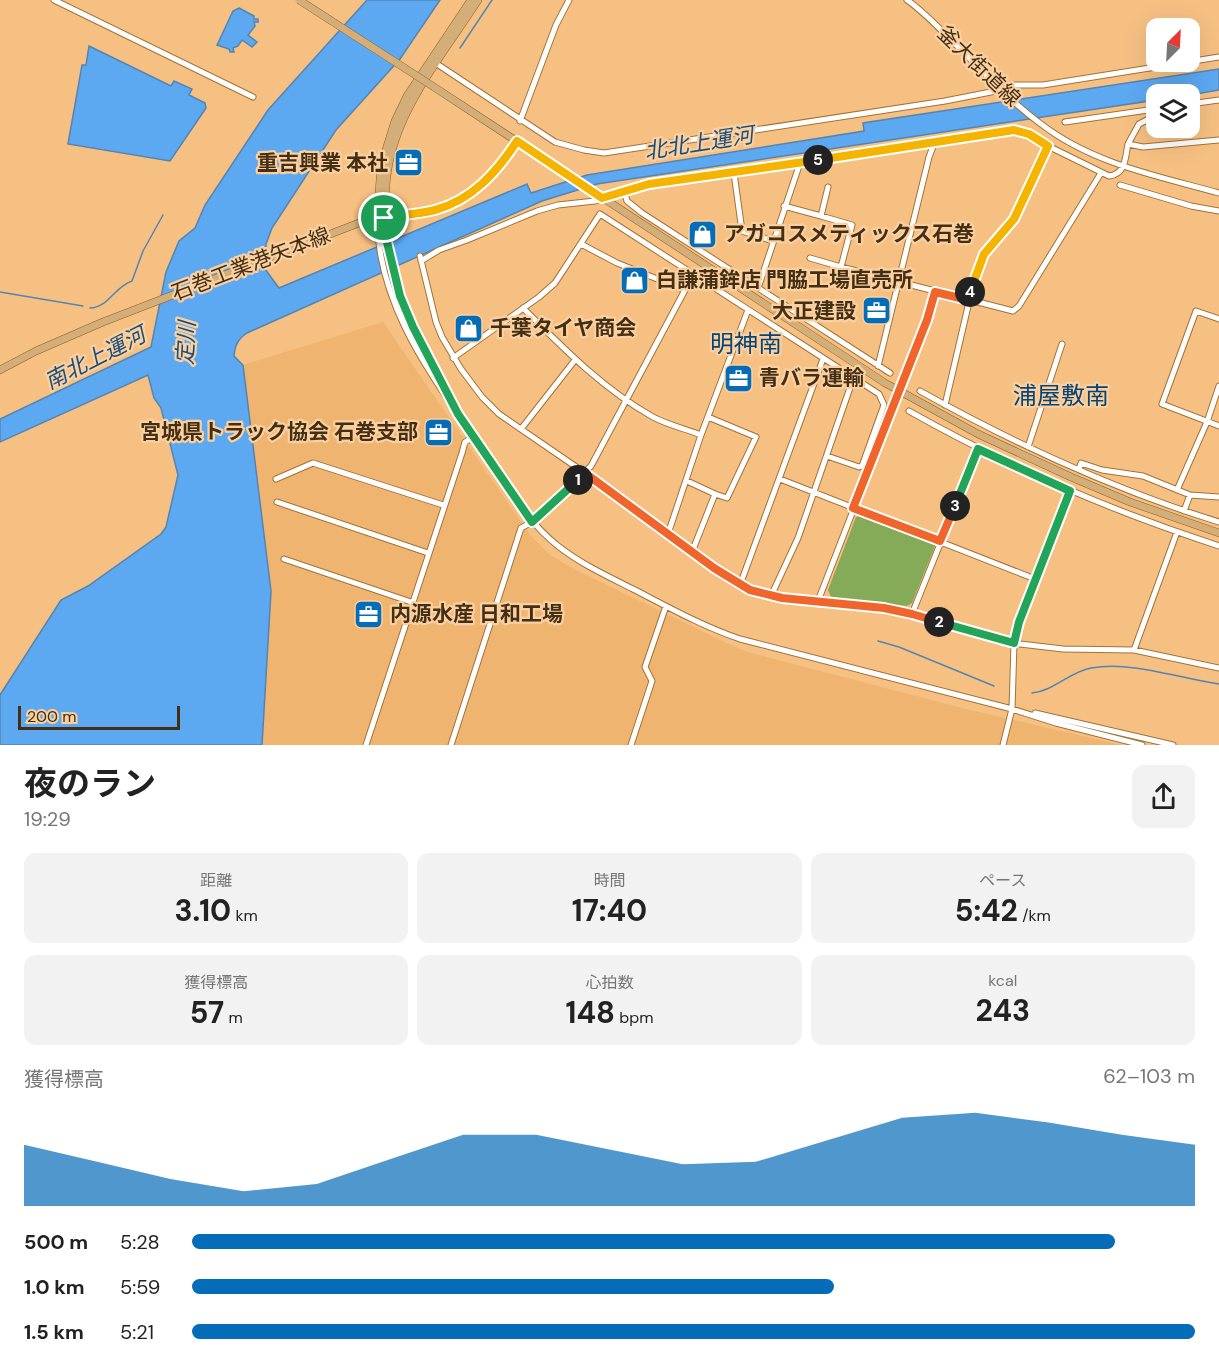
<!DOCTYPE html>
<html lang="ja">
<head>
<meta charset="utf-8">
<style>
	body { margin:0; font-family:"DM Sans","Noto Sans JP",sans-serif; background:#f2f2f2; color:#222; height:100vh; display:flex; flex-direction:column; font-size:22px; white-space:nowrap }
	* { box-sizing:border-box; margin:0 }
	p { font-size:20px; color:#767676 }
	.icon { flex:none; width:33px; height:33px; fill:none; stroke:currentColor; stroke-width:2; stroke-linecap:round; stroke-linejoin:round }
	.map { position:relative; height:745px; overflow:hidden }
	.panel { display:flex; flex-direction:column; background:#fff; flex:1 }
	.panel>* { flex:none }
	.needle { width:39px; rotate:24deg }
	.fabs { position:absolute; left:1146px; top:18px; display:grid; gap:12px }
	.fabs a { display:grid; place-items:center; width:54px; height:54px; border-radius:12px; background:#fff; box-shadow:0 6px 24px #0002; font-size:30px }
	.scale { position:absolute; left:18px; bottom:15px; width:162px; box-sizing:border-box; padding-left:6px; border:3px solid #442f15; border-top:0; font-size:16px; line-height:21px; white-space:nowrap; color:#442f15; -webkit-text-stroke:4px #fbd0a0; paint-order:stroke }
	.pin { position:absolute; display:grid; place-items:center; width:51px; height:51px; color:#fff; margin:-26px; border:3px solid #fff; border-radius:50%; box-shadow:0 2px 6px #0007 }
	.km { position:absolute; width:30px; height:30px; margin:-15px; border-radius:50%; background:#222; color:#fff; font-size:16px; line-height:30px; text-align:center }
	.round { display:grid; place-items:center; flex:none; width:63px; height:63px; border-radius:12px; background:#f2f2f2 }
	.overview { display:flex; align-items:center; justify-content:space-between; height:102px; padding:0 24px }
	h1 { font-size:33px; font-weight:700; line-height:45px }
	.metrics { display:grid; grid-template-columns:repeat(3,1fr); gap:9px; height:102px; padding:6px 24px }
	.metrics div { display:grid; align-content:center; border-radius:12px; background:#f2f2f2; text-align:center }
	.metrics b { font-size:30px; font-weight:700 }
	.metrics small { font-size:16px; font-weight:400 }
	.metrics p { font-size:16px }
	.chart { height:168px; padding:12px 24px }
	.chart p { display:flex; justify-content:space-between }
	.chart svg { width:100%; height:108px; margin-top:6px; fill:#056cb8; opacity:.7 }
	ul { padding:0 24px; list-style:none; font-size:20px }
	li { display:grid; grid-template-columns:96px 72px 1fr; align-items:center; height:45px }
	li i { height:15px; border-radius:8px; background:#056cb8 }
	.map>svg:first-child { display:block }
</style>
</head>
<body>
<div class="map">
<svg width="1219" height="745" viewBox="0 0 1219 745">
	<rect width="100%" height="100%" fill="#f6c083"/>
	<!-- built -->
	<path fill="#efb470" d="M383 322 531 536 550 555 572 568 720 640 748 652 962 708 1121 745H262L271 591 243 365Z"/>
	<!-- green -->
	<path fill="#85ab58" d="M863 514 933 542 935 546 912 603 907 606 831 597 828 590 856 517Z"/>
	<!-- water -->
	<path fill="#5ca8f1" stroke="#5584af" stroke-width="1.5" d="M367 0H440L400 59 336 130 272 228 266 244 265 269 279 288 527 184 531 193 587 175 864 131 863 123 1219 69V90L1190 95 1156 94V100L597 184 542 201 247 333C238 339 235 345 234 356L243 365 271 591 262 745H0V695L61 600 88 586 161 534 166 527 178 475 161 408 154 398 148 375 0 442V419L151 347 166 272 179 241 195 228 205 205 268 110Z
		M239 8 254 16V19H258V22H254L255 26 248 35 257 42 252 47 242 40 238 46 233 48 234 52H230L229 49 217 45 233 11Z
		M89 46 171 86 174 81 192 89 189 95 205 103 206 108 170 161 68 144 82 65H86Z"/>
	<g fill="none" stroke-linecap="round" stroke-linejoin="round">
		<!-- stream -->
		<path stroke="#5584af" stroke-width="1.5" d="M460 48 492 0
			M0 292 83 306
			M90 308C108 308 114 287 132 281L143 251 163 215
			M878 641 899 647 994 686
			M1032 693C1054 691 1069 672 1091 668 1133 661 1177 678 1219 684"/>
		<defs>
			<path id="minor" d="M54 0 253 97
				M907 0C923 11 937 26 951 40 980 68 1008 100 1041 124 1093 164 1158 176 1219 193
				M437 64 555 142 584 150 604 153 945 101 1001 90 1012 85H1043L1219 57
				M1190 104 1219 100
				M520 121 556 25 569 0
				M1065 122 1148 110 1151 118 1156 114
				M1128 144 1139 124 1151 118
				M734 173 742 231 773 241
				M1120 185 1191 206 1219 211
				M624 191 627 201 642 213 890 373
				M784 206 821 216 828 187
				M384 218C388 265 403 310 425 352 434 368 444 384 452 401
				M377 219C379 309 433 376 480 447 504 481 525 520 558 546 581 564 607 576 633 589 668 607 702 626 740 639L1012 709 1056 723 1142 745
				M420 256 436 322 442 337 461 369 482 397 499 414 585 473 714 568 750 590 782 598 884 608 912 614 1020 644 1063 649 1134 650 1219 668
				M810 258 841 267 852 225 821 216
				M421 261 439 250 467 240 537 211 558 205 595 201 649 184 668 181 934 144 1014 130 1029 133 1048 146 1109 176C1126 174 1125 158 1128 144L1143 147 1219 140
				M841 267 1013 311 1019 306 1101 173
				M758 288 800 163
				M523 308C563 348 603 389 653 417 668 425 686 429 701 435
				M1219 319 1196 311 1162 404 1219 426
				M453 358 539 297 555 283 600 214 879 394 884 405 862 466 859 467 827 456
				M878 366 929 157 934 144
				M920 391C1015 444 1115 490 1219 522
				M945 405 976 272 984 254 1014 219 1048 146
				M909 411C1008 467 1112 511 1219 546
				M521 429 575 360
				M1028 447 1062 344
				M1079 469 1081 463 1102 470 1143 476 1190 495 1219 497
				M276 479 313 463 443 505
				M780 479 1035 579
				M687 481 715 494
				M1177 490 1207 422 1219 386
				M277 502 428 553
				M1184 511 1190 495
				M668 534 701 435 748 310
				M692 552 715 494 727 498 756 437 708 417
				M284 559 411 602
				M740 585 823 359
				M771 596 798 538 853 379
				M818 601 927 320 935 292
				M912 614 978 449
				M1134 650 1177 532
				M1035 713 1173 745
				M366 745 462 453 465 442 474 437
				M451 745 521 528 532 522 591 466 685 290 617 263 581 244
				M631 745 652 681 645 667 666 606
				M1003 745 1012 709 1014 643 1019 622 1070 491"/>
			<path id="major" d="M434 87 885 383 978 434 1071 477 1130 502 1219 533
				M384 218C385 193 386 168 394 144 409 94 450 44 478 0
				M377 219 381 166 395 121 407 96 471 0
				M0 370 36 351 103 322 364 221 433 210 447 206 461 199 483 183 499 167 517 141"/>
		</defs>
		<!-- minor casing -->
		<use href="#minor" stroke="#a47235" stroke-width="7"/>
		<!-- major casing -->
		<use href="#major" stroke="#8f5e1c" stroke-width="8"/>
		<!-- minor -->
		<use href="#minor" stroke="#fff" stroke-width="5"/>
		<!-- major -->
		<use href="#major" stroke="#d4ae79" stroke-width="7"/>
		<defs>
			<path id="major-bridge" d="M299 0 434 87"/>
		</defs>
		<!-- major-bridge casing -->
		<use href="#major-bridge" stroke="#8f5e1c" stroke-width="8" stroke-linecap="butt"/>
		<!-- major-bridge -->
		<use href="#major-bridge" stroke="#d4ae79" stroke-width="7"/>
	</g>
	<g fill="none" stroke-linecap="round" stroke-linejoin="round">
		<defs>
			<path id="split-1" d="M384 218 386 238 400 296 413 327 458 414 532 522 578 480"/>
			<path id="split-2" d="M578 480 585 473 714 568 750 590 782 598 884 608 912 614 939 622"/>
			<path id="split-3" d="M939 622 1014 643 1019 622 1070 491 978 449 955 506"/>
			<path id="split-4" d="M955 506 940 541 853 508 927 320 935 292 968 300 970 292"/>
			<path id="split-5" d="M818 160 1014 130 1029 134 1048 146 1014 219 984 254 970 292"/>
			<path id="split-6" d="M384 218C401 215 419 214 435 210 472 200 497 172 517 141L602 198 649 184 818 160"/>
		</defs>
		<!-- split-1 casing -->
		<use href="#split-1" stroke="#fff" stroke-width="12"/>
		<!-- split-2 casing -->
		<use href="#split-2" stroke="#fff" stroke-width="12"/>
		<!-- split-3 casing -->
		<use href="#split-3" stroke="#fff" stroke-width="12"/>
		<!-- split-4 casing -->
		<use href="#split-4" stroke="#fff" stroke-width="12"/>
		<!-- split-5 casing -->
		<use href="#split-5" stroke="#fff" stroke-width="12"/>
		<!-- split-6 casing -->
		<use href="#split-6" stroke="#fff" stroke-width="12"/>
		<!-- split-1 -->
		<use href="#split-1" stroke="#22a559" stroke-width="8"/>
		<!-- split-2 -->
		<use href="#split-2" stroke="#f0652b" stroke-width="8"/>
		<!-- split-3 -->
		<use href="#split-3" stroke="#22a559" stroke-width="8"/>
		<!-- split-4 -->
		<use href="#split-4" stroke="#f0652b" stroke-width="8"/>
		<!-- split-5 -->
		<use href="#split-5" stroke="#f5b400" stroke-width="8"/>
		<!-- split-6 -->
		<use href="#split-6" stroke="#f5b400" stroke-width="8"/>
	</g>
	<!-- icons -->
	<defs>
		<symbol id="office-square" viewBox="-11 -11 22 22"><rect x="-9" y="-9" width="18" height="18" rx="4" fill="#056cb8" stroke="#fbd0a0"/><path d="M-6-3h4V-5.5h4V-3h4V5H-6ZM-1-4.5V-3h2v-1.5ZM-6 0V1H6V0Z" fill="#fff"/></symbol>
		<symbol id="shop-square" viewBox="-11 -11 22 22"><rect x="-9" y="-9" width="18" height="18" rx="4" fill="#056cb8" stroke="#fbd0a0"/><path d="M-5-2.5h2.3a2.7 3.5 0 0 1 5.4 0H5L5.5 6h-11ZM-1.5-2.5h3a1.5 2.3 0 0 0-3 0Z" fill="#fff"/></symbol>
	</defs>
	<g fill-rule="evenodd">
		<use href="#office-square" x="392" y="146" width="33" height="33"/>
		<use href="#shop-square" x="686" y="218" width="33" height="33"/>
		<use href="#shop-square" x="618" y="264" width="33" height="33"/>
		<use href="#office-square" x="860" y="294" width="33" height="33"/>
		<use href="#shop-square" x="452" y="312" width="33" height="33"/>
		<use href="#office-square" x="722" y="362" width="33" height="33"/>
		<use href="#office-square" x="422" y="416" width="33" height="33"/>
		<use href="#office-square" x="352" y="598" width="33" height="33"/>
	</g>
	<g text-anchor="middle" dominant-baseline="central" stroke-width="4.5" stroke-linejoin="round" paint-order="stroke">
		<!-- street labels -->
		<g font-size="21" fill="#442f15" stroke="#fbd0a0">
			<text transform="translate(979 66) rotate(44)">釜大街道線</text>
			<text transform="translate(251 264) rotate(-21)">石巻工業港矢本線</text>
		</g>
		<!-- poi labels -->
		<g font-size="21" font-weight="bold" fill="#442f15" stroke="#fbd0a0" text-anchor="start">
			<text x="388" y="163" text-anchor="end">重吉興業 本社</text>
			<text x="724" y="234">アガコスメティックス石巻</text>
			<text x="656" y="280">白謙蒲鉾店 門脇工場直売所</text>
			<text x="856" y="311" text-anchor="end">大正建設</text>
			<text x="490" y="328">千葉タイヤ商会</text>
			<text x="759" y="378">青バラ運輸</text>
			<text x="418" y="432" text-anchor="end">宮城県トラック協会 石巻支部</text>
			<text x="390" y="614">内源水産 日和工場</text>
		</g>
		<!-- water labels -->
		<g font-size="22" font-style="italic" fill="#184e7d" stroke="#fbd0a0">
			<text transform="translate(699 143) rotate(-9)">北北上運河</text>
			<text transform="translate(186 343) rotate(-87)">定川</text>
			<text transform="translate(95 358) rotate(-27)">南北上運河</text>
		</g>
		<!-- quarter labels -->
		<g font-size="24" fill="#074373" stroke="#fbd0a0">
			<text x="746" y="343">明神南</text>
			<text x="1061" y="395">浦屋敷南</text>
		</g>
	</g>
</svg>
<div class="fabs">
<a><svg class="needle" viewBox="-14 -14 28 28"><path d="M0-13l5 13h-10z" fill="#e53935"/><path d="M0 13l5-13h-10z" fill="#767676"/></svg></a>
<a><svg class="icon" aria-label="layers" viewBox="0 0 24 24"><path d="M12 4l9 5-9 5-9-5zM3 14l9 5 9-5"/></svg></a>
</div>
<div class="scale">200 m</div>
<div class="pin" style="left:384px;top:218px;background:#1e9e55"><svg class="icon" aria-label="arrive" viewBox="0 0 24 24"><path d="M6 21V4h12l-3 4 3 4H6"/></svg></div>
<b class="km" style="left:578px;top:480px">1</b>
<b class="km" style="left:939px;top:622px">2</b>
<b class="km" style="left:955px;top:506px">3</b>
<b class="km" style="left:970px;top:292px">4</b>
<b class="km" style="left:818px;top:160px">5</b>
</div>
<section class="panel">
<div class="overview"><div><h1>夜のラン</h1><p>19:29</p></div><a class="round"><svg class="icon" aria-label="share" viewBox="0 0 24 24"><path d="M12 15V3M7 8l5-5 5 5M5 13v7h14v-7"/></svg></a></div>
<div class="metrics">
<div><p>距離</p><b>3.10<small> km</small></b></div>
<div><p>時間</p><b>17:40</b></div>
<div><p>ペース</p><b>5:42<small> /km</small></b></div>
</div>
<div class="metrics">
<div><p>獲得標高</p><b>57<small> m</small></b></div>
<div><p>心拍数</p><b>148<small> bpm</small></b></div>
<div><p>kcal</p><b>243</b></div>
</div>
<div class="chart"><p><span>獲得標高</span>62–103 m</p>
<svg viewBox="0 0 160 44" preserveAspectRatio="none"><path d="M0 44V19L10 26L20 33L30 38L40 35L50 25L60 15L70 15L80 21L90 27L100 26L110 17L120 8L130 6L140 10L150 15L160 19V44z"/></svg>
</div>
<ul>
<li><b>500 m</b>5:28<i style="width:92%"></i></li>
<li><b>1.0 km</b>5:59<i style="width:64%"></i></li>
<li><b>1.5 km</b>5:21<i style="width:100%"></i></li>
</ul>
</section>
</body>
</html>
